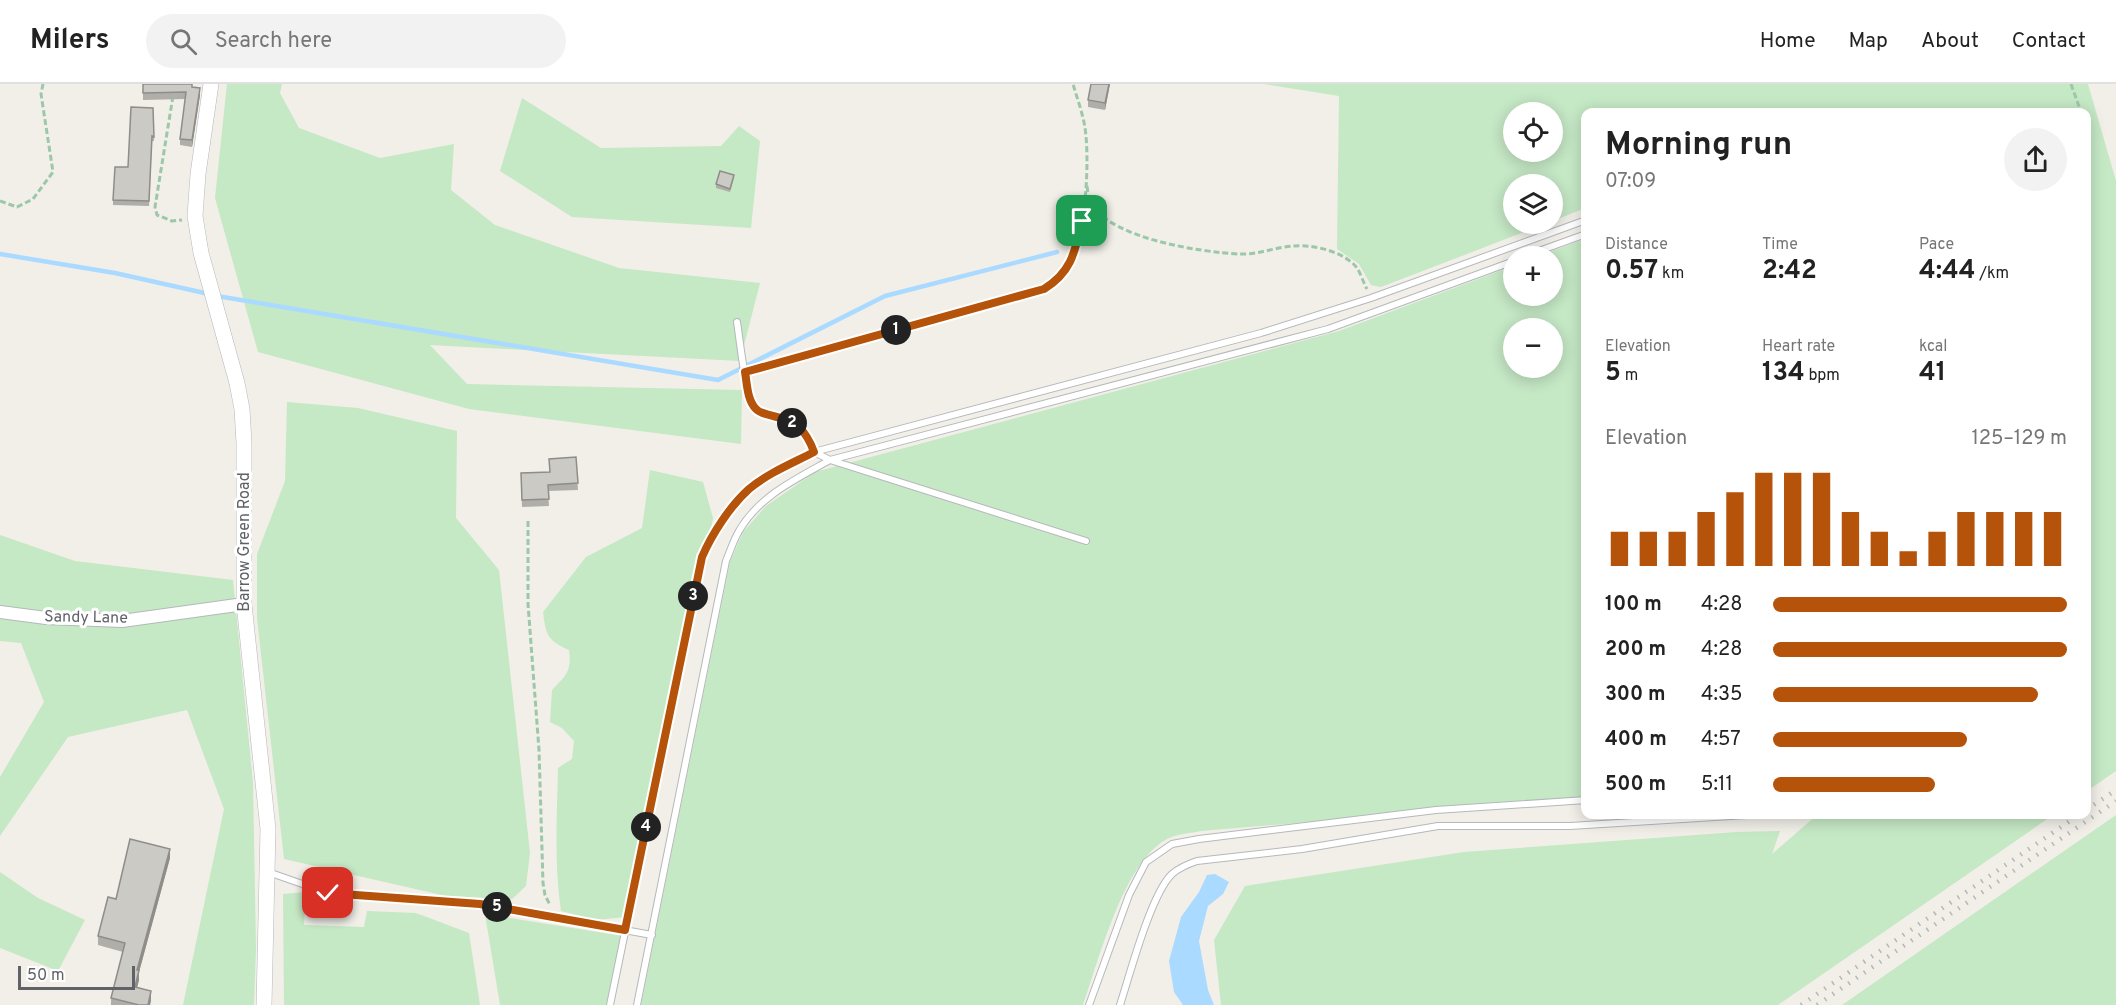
<!DOCTYPE html>
<html lang="en">
<head>
<meta charset="utf-8">
<style>
	body { margin:0; font-family:Overpass,sans-serif; background:#f2f2f2; color:#222; height:100vh; display:flex; flex-direction:column; font-size:22px; white-space:nowrap }
	* { box-sizing:border-box; margin:0 }
	p { font-size:20px; color:#767676 }
	.icon { flex:none; width:33px; height:33px; fill:none; stroke:currentColor; stroke-width:2; stroke-linecap:round; stroke-linejoin:round }
	.map { position:relative; flex:1; overflow:hidden }
	.side { position:absolute; left:1581px; top:24px; width:510px; height:711px; display:flex; flex-direction:column; background:#fff; border-radius:12px; box-shadow:0 3px 15px #0003 }
	.side>* { flex:none }
	.tools { position:absolute; left:1503px; top:18px; display:grid; gap:12px }
	.tools a { display:grid; place-items:center; width:60px; height:60px; border-radius:50%; background:#fff; box-shadow:0 3px 15px #0003; font-size:30px }
	.scale { position:absolute; left:18px; bottom:15px; width:117px; box-sizing:border-box; padding-left:6px; border:3px solid #5f6368; border-top:0; font-size:16px; line-height:21px; white-space:nowrap; color:#5f6368; -webkit-text-stroke:4px #fff; paint-order:stroke }
	.pin { position:absolute; display:grid; place-items:center; width:51px; height:51px; color:#fff; margin:-26px; border-radius:12px; box-shadow:0 3px 9px #0006 }
	.km { position:absolute; width:30px; height:30px; margin:-15px; border-radius:50%; background:#222; color:#fff; font-size:16px; line-height:30px; text-align:center }
	.round { display:grid; place-items:center; flex:none; width:63px; height:63px; border-radius:32px; background:#f2f2f2 }
	.summary { display:flex; align-items:center; justify-content:space-between; height:102px; padding:0 24px }
	h1 { font-size:33px; font-weight:700; line-height:45px }
	.metrics { display:grid; grid-template-columns:repeat(3,1fr); gap:9px; height:102px; padding:6px 24px }
	.metrics div { display:grid; align-content:center }
	.metrics b { font-size:26px; font-weight:700 }
	.metrics small { font-size:16px; font-weight:400 }
	.metrics p { font-size:16px }
	.chart { height:168px; padding:12px 24px }
	.chart p { display:flex; justify-content:space-between }
	.chart svg { width:100%; height:108px; margin-top:6px; stroke:#b45309; stroke-width:6 }
	ul { padding:0 24px; list-style:none; font-size:20px }
	li { display:grid; grid-template-columns:96px 72px 1fr; align-items:center; height:45px }
	li i { height:15px; border-radius:8px; background:#b45309 }
	header { display:flex; align-items:center; gap:36px; box-sizing:border-box; height:84px; padding:0 30px; background:#fff; border-bottom:2px solid #e0e0e0 }
	header strong { font-size:28px }
	nav { display:flex; gap:33px; margin-inline-start:auto; font-size:21px }
	.search { width:420px; height:54px; background:#f2f2f2; display:flex; align-items:center; gap:15px; box-sizing:border-box; padding:0 21px; border-radius:33px; color:#767676; font-size:22px }
	.map>svg:first-child { display:block }
</style>
</head>
<body>
<header>
<strong>Milers</strong>
<div class="search"><svg class="icon" aria-label="search" viewBox="0 0 24 24"><circle cx="10" cy="10" r="6"/><path d="M15 15l6 6"/></svg>Search here</div>
<nav><a>Home</a><a>Map</a><a>About</a><a>Contact</a></nav>
</header>
<div class="map">
<svg width="2116" height="921" viewBox="0 0 2116 921">
	<rect width="100%" height="100%" fill="#f1efe8"/>
	<!-- green -->
	<path fill="#c5e8c5" fill-rule="evenodd" d="M227 0H282L280 9 299 44 380 74 454 60 451 106 495 141 619 184 760 199 740 277 430 261 467 300 742 306 741 360 469 325 258 268 215 114Z
		M1264 0H2088L2116 97V687L2087 707 2086 28H1586L1585 124 1553 137 1552 100H1514V140H1545L1381 203 1371 201 1359 180 1337 165 1339 12ZM1514 28H1552V68H1514Z
		M522 14 601 64 721 62 739 42 760 57 751 144 572 133 500 87Z
		M1585 155V715L1201 747C1191 749 1178 750 1169 754 1124 775 1099 876 1083 921H641L730 478 743 448 766 422 815 388 1339 247 1513 182 1514 212H1552V172H1538ZM1514 244H1552V284H1514Z
		M287 318 358 324 457 347 456 434 499 486 530 769 526 802 512 815 446 812 284 775 257 534V470L285 397Z
		M650 386 703 398 713 434 655 719 625 833 597 836 561 827C554 780 557 732 558 684L572 675 574 657 562 644 550 638 552 606C566 592 572 587 569 566 547 556 546 551 543 528L586 473 642 444Z
		M0 451 75 477 233 496 253 699 256 865 254 921H183L224 725 187 626 68 653 0 752V693L44 618 21 559 0 557Z
		M1817 731H2053L1778 921H1221L1214 856 1245 802 1464 768 1737 748 1780 747 1772 770Z
		M2116 731V921H1842Z
		M0 788 38 814 85 836 58 887 0 864Z
		M306 808 304 841 364 843 367 827 416 829 469 849 480 921H284L283 810Z
		M485 830 623 852 606 921H500Z"/>
	<!-- water -->
	<path fill="#aadaff" d="M1215 790 1229 798 1223 810 1208 822 1199 857 1208 906 1214 921H1183L1174 908 1169 877 1181 833 1199 808 1207 791Z"/>
	<g fill="none" stroke-linecap="round" stroke-linejoin="round">
		<!-- stream -->
		<path stroke="#aadaff" stroke-width="4.5" d="M0 170 115 189 209 210
			M217 212 718 296 885 212 1057 168"/>
		<defs>
			<path id="service" d="M1525 172 1586 150
				M737 238C740 256 745 312 755 324 761 330 768 330 776 332 796 338 807 348 814 368L830 376 1086 457
				M268 788 328 809 480 820 652 851
				M610 921 702 473C712 451 731 421 749 405 768 389 793 379 814 368L1261 249 1371 214 1586 136
				M637 921 726 477C730 468 733 457 739 447 759 412 796 395 830 376L1328 245 1514 177
				M1089 921 1129 811 1146 778 1172 760 1199 755 1436 726 1586 716
				M1120 921C1130 890 1151 810 1172 790 1180 783 1188 780 1197 777L1302 765 1438 742H1570L1763 730"/>
			<path id="minor" d="M0 528 46 534 122 537 244 520"/>
			<path id="tertiary" d="M211 0 198 90 195 132 201 169 237 299 242 325 244 359V520L268 745 264 921"/>
		</defs>
		<!-- service casing -->
		<use href="#service" stroke="#b5b8bc" stroke-width="8"/>
		<!-- minor casing -->
		<use href="#minor" stroke="#b5b8bc" stroke-width="14"/>
		<!-- tertiary casing -->
		<use href="#tertiary" stroke="#b5b8bc" stroke-width="16"/>
		<!-- path -->
		<path stroke="#9cc7a9" stroke-width="3" stroke-dasharray="6 3" stroke-linecap="butt" d="M2071 0 2081 28
			M173 12 155 123 157 131 172 137 182 136
			M2086 46V78
			M1087 102C1088 108 1088 115 1091 120 1113 155 1200 168 1239 170 1257 171 1276 163 1294 162 1313 160 1345 168 1357 184 1361 190 1363 198 1367 205
			M0 117 17 123 33 115 53 88 41 10 43 0
			M2086 119V120
			M755 285 1044 205C1053 199 1061 193 1067 184 1086 158 1090 76 1085 44 1083 30 1077 14 1073 0
			M528 437V520L539 666 543 799 545 811 550 821"/>
		<!-- service -->
		<use href="#service" stroke="#fff" stroke-width="6"/>
		<!-- minor -->
		<use href="#minor" stroke="#fff" stroke-width="12"/>
		<!-- tertiary -->
		<use href="#tertiary" stroke="#fff" stroke-width="15"/>
		<!-- rail -->
		<path stroke="#b6b7b8" stroke-width="4.5" stroke-dasharray="1.5 8" stroke-linecap="butt" d="M2086 726 2116 706
			M1801 921 2080 730
			M1817 921 2116 717"/>
	</g>
	<!-- wall -->
	<path fill="#afaea9" d="M143 0 193 3 200 11 192 63 180 61V55L185 15 143 16Z
		M1091 0H1110L1105 26 1088 23V16Z
		M153 24 154 57H152L149 122 113 121V116L128 83Z
		M734 94 730 108 716 104V100Z
		M576 373 578 406 548 407 549 422 522 423 521 389 549 388Z
		M170 774 139 888V896L137 903 151 916 150 921H111V914L123 868 98 861V852L116 815Z"/>
	<!-- shaded-wall -->
	<path fill="#8f8d8a" d="M1109 0H1110L1105 26V19Z
		M200 4V11L192 63V56Z
		M170 765V774L139 888V896L135 912V903L137 886Z
		M151 907V916L150 921H148Z"/>
	<!-- building -->
	<path fill="#cccac5" stroke="#8f8d8a" stroke-width="1.5" d="M143 0H192V3L200 4 192 56 180 55 186 8 143 9Z
		M1091 0H1109L1105 19 1088 16Z
		M131 23 153 24 154 53 152 52 149 117 113 116 115 83H128Z
		M720 87 734 91 730 105 716 100Z
		M576 373 578 399 548 401 549 415 522 416 521 389 550 388 549 375Z
		M130 755 170 765 137 886H139L135 903 151 907 148 921H139L111 914 125 859 98 852 108 813 116 815Z"/>
	<g fill="none" stroke-linecap="round" stroke-linejoin="round">
		<defs>
			<path id="route" d="M328 809 480 820 625 846 702 473C712 450 730 422 749 405 768 389 793 379 814 368 806 346 796 337 773 332 767 330 761 330 756 325 747 316 747 299 745 288L1044 205C1072 188 1075 167 1082 137"/>
		</defs>
		<!-- route casing -->
		<use href="#route" stroke="#fff" stroke-width="12"/>
		<!-- route -->
		<use href="#route" stroke="#b45309" stroke-width="8"/>
	</g>
	<g text-anchor="middle" dominant-baseline="central" stroke-width="6" stroke-linejoin="round" paint-order="stroke">
		<!-- street labels -->
		<g font-size="16" fill="#5f6368" stroke="#fff">
			<text transform="translate(245 458) rotate(-90)">Barrow Green Road</text>
			<text transform="translate(86 534) rotate(1)">Sandy Lane</text>
		</g>
	</g>
</svg>
<div class="tools">
<a><svg class="icon" aria-label="locate" viewBox="0 0 24 24"><circle cx="12" cy="12" r="6"/><path d="M12 2v4M12 18v4M2 12h4M18 12h4"/></svg></a>
<a><svg class="icon" aria-label="layers" viewBox="0 0 24 24"><path d="M12 4l9 5-9 5-9-5zM3 14l9 5 9-5"/></svg></a>
<a>+</a>
<a>−</a>
</div>
<div class="scale">50 m</div>
<div class="pin" style="left:1082px;top:137px;background:#1e9e55"><svg class="icon" aria-label="arrive" viewBox="0 0 24 24"><path d="M6 21V4h12l-3 4 3 4H6"/></svg></div>
<div class="pin" style="left:328px;top:809px;background:#d93025"><svg class="icon" aria-label="check" viewBox="0 0 24 24"><path d="M5 12l5 5 9-10"/></svg></div>
<b class="km" style="left:896px;top:246px">1</b>
<b class="km" style="left:792px;top:339px">2</b>
<b class="km" style="left:693px;top:512px">3</b>
<b class="km" style="left:646px;top:743px">4</b>
<b class="km" style="left:497px;top:823px">5</b>
<section class="side">
<div class="summary"><div><h1>Morning run</h1><p>07:09</p></div><a class="round"><svg class="icon" aria-label="share" viewBox="0 0 24 24"><path d="M12 15V3M7 8l5-5 5 5M5 13v7h14v-7"/></svg></a></div>
<div class="metrics">
<div><p>Distance</p><b>0.57<small> km</small></b></div>
<div><p>Time</p><b>2:42</b></div>
<div><p>Pace</p><b>4:44<small> /km</small></b></div>
</div>
<div class="metrics">
<div><p>Elevation</p><b>5<small> m</small></b></div>
<div><p>Heart rate</p><b>134<small> bpm</small></b></div>
<div><p>kcal</p><b>41</b></div>
</div>
<div class="chart"><p><span>Elevation</span>125–129 m</p>
<svg viewBox="0 0 160 44" preserveAspectRatio="none"><path d="M5 44V30M15 44V30M25 44V30M35 44V22M45 44V14M55 44V6M65 44V6M75 44V6M85 44V22M95 44V30M105 44V38M115 44V30M125 44V22M135 44V22M145 44V22M155 44V22"/></svg>
</div>
<ul>
<li><b>100 m</b>4:28<i style="width:100%"></i></li>
<li><b>200 m</b>4:28<i style="width:100%"></i></li>
<li><b>300 m</b>4:35<i style="width:90%"></i></li>
<li><b>400 m</b>4:57<i style="width:66%"></i></li>
<li><b>500 m</b>5:11<i style="width:55%"></i></li>
</ul>
</section>
</div>
</body>
</html>
